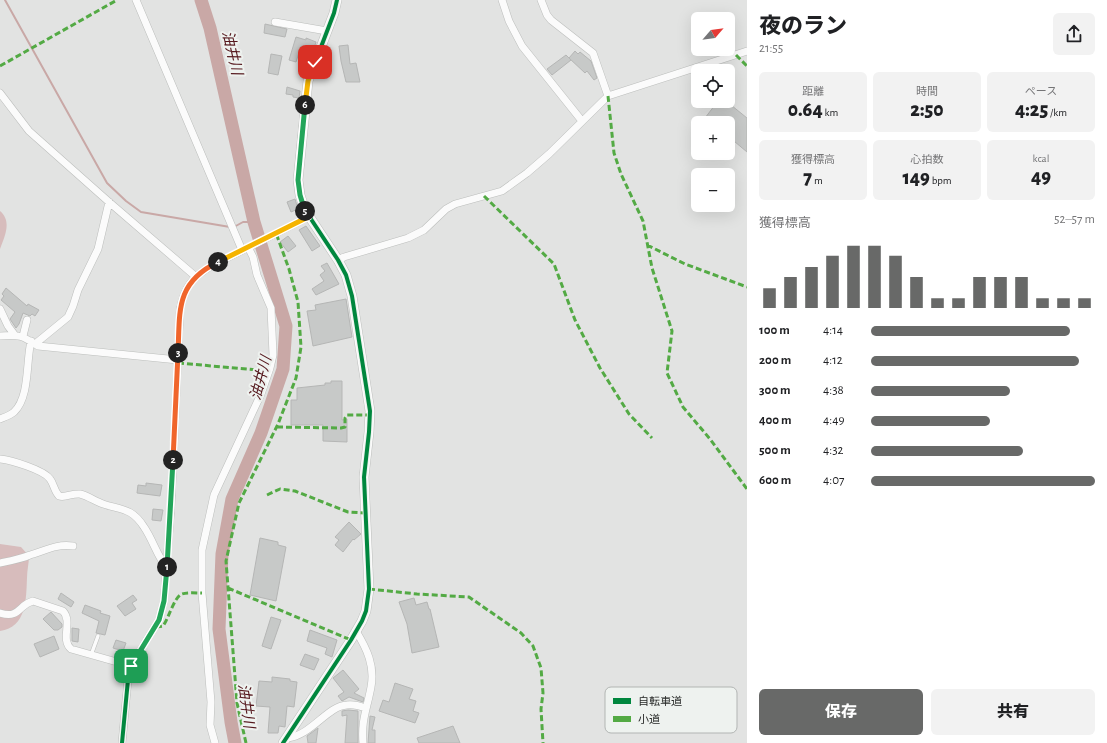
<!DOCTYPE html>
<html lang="ja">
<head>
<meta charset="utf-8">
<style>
	body { margin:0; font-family:"Alegreya Sans","Noto Sans JP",sans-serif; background:#f2f2f2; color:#202124; height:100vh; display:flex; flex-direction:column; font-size:15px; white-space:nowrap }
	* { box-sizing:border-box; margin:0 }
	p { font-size:13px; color:#757577 }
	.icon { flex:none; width:22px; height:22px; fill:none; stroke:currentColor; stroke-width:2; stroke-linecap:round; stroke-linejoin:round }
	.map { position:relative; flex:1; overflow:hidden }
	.sheet { display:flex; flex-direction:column; background:#fff; width:360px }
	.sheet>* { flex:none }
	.needle { width:26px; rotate:62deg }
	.controls { position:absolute; left:691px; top:12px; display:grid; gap:8px }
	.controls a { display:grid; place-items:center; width:44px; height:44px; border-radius:6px; background:#fff; box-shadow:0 4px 16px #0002; font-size:20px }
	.pin { position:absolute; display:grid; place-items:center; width:34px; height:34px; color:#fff; margin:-17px; border-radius:8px; box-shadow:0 2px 6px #0006 }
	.km { position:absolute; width:20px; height:20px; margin:-10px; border-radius:50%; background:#222; color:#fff; font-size:11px; line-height:20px; text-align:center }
	.round { display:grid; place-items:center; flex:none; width:42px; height:42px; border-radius:6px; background:#f2f2f2 }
	.head { display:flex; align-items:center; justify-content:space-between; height:68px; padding:0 12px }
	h1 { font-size:22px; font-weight:800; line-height:30px }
	.figures { display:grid; grid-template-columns:repeat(3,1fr); gap:6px; height:68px; padding:4px 12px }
	.figures div { display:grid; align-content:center; border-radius:6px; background:#f2f2f2; text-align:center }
	.figures b { font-size:20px; font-weight:800 }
	.figures small { font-size:11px; font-weight:400 }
	.figures p { font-size:11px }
	.chart { height:112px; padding:8px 12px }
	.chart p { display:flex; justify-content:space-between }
	.chart svg { width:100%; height:72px; margin-top:4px; stroke:#686968; stroke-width:6 }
	.action { display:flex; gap:8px; margin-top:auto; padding:8px 12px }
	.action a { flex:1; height:46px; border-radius:6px; background:#686968; color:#fff; font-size:16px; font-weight:800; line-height:46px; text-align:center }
	.action a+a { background:#f2f2f2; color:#202124 }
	ul { padding:0 12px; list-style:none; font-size:13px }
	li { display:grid; grid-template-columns:64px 48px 1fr; align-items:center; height:30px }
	li i { height:10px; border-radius:5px; background:#686968 }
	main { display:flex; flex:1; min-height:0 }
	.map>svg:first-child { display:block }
</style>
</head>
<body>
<main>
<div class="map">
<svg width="747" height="743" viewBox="0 0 747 743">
	<rect width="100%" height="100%" fill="#e2e3e2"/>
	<!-- forest -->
	<path fill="#d7bcbc" d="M0 211C12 221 5 236 0 249Z
		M0 544 21 547 29 556C29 563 27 570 27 578 26 599 27 627 0 631Z"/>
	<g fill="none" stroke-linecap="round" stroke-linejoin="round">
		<!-- stream -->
		<path stroke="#c9a8a6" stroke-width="2" d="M5 0 107 183 126 201 141 212 230 227
			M234 227 243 222H254"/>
		<!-- river -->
		<path stroke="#c9a8a6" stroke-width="13" d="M201 0 210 28 254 222 286 326 283 369 261 433 232 499 222 554 219 629 231 722 235 743"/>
	</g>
	<!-- building -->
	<path fill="#c7c9c8" stroke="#b5b6b5" d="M265 24 287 29 285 37 264 33Z
		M296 37 306 40V38L316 42 313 51 301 46 296 62 289 60Z
		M348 45 350 64 356 63 360 82H346L341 61 339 46Z
		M575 51 578 54 580 52 591 61 597 78 594 80 587 71 585 73 569 58 571 60 552 75 547 69 566 55 569 58Z
		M271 54 282 56 278 75 268 73Z
		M287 87 300 91 299 98 293 97V95L286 94Z
		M718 101H726L747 118V152L728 136V123H711L705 118Z
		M295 199 298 209 291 212 287 202Z
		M306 226 320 246 312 251 299 230Z
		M288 236 296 246 288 252 280 242Z
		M327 263 339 284 316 295 312 289 324 281 320 275 325 271 321 266Z
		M6 288 27 306 28 304 39 310 35 316 32 314 30 316 23 313 19 324 16 328 10 319 15 312 1 300 4 296 2 294Z
		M346 299 352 337 313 346 307 311 316 310 315 305Z
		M331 381H342V420L347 419V442L323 441V425H291V400H297V388L325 385V383H331Z
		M146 483 162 485 160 496 137 493 138 485 146 486Z
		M153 509 163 510 161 521 152 520Z
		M349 522 361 534 354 540 353 539 343 552 335 545 339 540 335 537Z
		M260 538 278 542V545L286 547 276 601 250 595Z
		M61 593 74 602 71 607 58 599Z
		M133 595 137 600 132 603 136 609 125 616 117 606Z
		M414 598 416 605 427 602 429 609H430L439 647 412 653 407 624 399 602Z
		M85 605 101 611 100 613 110 616 105 635 96 633 99 621 82 613Z
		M51 612 62 624V627L58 630H54L43 619Z
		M271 617 281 620 271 649 262 646Z
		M72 628 79 629 78 642 72 641Z
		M310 630 337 640 332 657 325 654 327 648 307 641Z
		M54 636 59 649 40 657 34 644Z
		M116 640 126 643 123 651 113 648Z
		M305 654 319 659 314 670 300 665Z
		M343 670 359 689 354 693 364 698 363 702 349 697 342 701 338 696 344 692 333 678Z
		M272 677 290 679V681L297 682 294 707 287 706 285 727 279 726 278 733H268L270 707 256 706 259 681 272 682Z
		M395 683 413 689 409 699 416 701 413 711 419 713 415 723 379 711 383 700 389 702Z
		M348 710 358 711V743H345L347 715 342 716V711Z
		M370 716 375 717 372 730H375V743H368Z
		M453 726 460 743H419L417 738Z
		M318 728 316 743H308L307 736Z"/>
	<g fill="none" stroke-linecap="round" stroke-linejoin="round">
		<defs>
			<path id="service" d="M91 655 98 636"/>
			<path id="minor" d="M136 0 242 250
				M502 0 509 21 522 46 582 121
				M541 0 547 15 551 20 593 53 608 96
				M275 22 327 31
				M0 93 29 131 109 202 195 276
				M338 260 344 257 408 238 424 230 446 209 455 204 502 191 527 173 549 154 608 96 747 51
				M0 309 8 326 14 334
				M0 336C19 334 23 336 38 346L178 360
				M23 336 27 320
				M35 344 68 317 73 306 78 290 98 249 109 202
				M0 419C5 417 11 415 14 412 30 397 26 361 31 341
				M0 459C11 460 44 470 50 479 54 484 54 491 59 496 66 498 72 493 80 494 88 496 95 501 103 504 122 510 132 508 144 527 153 540 157 556 167 568
				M0 563C10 561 21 559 30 555 47 550 55 544 73 546
				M0 613C20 619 18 605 33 601L63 611C73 622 60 639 71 649L131 666
				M356 631C367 649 375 666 371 687 367 709 361 720 363 743
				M287 738C311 736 327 706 347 705 353 704 360 706 366 708
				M122 743 129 669 159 620 164 601 171 507 180 310C184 288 192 277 211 266L308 217
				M215 743 210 725 211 702 202 593V550L214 495 261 394 270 368 273 355 271 308 257 275 253 257 248 247"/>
			<path id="tertiary" d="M283 743 351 640 362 621 366 611 369 589 364 477 369 432 370 411 352 296 346 275 338 260 305 210 300 195 298 180 308 81 334 13 337 0"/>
		</defs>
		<!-- service casing -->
		<use href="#service" stroke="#bcbebc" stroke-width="4.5"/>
		<!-- minor casing -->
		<use href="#minor" stroke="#bcbebc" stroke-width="8"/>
		<!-- tertiary casing -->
		<use href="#tertiary" stroke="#bcbebc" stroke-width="10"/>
		<!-- service -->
		<use href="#service" stroke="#fbfbfb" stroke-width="3.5"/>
		<!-- minor -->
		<use href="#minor" stroke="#fbfbfb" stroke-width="7"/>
		<!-- tertiary -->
		<use href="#tertiary" stroke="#fbfbfb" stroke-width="9"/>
		<!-- quiet -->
		<path stroke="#53aa44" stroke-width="3" stroke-dasharray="6 3" stroke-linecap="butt" d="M736 55 747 66
			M0 66 117 0
			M608 96 614 153 621 174 643 221 652 268 672 331 667 373 683 407 710 439 747 489
			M484 196 554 264 575 320 600 368 629 414 652 438
			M647 245 685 264 747 287
			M178 363 269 371
			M277 427 341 428 345 427V418L347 415H369
			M267 495 280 489 295 491 348 512 365 513
			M228 588 351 640
			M369 589 417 594 469 597 521 633 533 646 541 668 543 693 541 709 543 743
			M156 627 163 626C169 618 174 597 182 594 188 592 196 593 202 593
			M246 743 237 703 226 561 239 503 278 424 296 378 301 347 298 302 289 269 276 233"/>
		<defs>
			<path id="cycleway" d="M122 743 129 669 159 620 164 601 171 507 180 310C184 288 192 277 211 266L308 217
				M283 743 351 640 362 621 366 611 369 589 364 477 369 432 370 411 352 296 346 275 338 260 305 210 300 195 298 180 308 81 334 13 337 0"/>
		</defs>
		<!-- cycleway casing -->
		<use href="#cycleway" stroke="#eef2ef" stroke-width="6"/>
		<!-- cycleway -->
		<use href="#cycleway" stroke="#00873e" stroke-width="4"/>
	</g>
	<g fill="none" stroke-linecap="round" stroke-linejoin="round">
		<defs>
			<path id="split-1" d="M131 666 159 620 164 601 167 567"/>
			<path id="split-2" d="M167 567 173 460"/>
			<path id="split-3" d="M173 460 178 353"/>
			<path id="split-4" d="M178 353C180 311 175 283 218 262"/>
			<path id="split-5" d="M218 262 308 217 305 211"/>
			<path id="split-6" d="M305 211 300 195 298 180 305 105"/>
			<path id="split-7" d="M305 105 308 81 315 62"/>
		</defs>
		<!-- split-1 casing -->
		<use href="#split-1" stroke="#fff" stroke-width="8"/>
		<!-- split-2 casing -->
		<use href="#split-2" stroke="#fff" stroke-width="8"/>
		<!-- split-3 casing -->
		<use href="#split-3" stroke="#fff" stroke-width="8"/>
		<!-- split-4 casing -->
		<use href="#split-4" stroke="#fff" stroke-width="8"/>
		<!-- split-5 casing -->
		<use href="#split-5" stroke="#fff" stroke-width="8"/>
		<!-- split-6 casing -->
		<use href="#split-6" stroke="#fff" stroke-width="8"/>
		<!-- split-7 casing -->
		<use href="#split-7" stroke="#fff" stroke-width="8"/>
		<!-- split-1 -->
		<use href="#split-1" stroke="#22a559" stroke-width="5"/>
		<!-- split-2 -->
		<use href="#split-2" stroke="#22a559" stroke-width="5"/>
		<!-- split-3 -->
		<use href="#split-3" stroke="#f0652b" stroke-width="5"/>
		<!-- split-4 -->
		<use href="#split-4" stroke="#f0652b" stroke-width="5"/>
		<!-- split-5 -->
		<use href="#split-5" stroke="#f5b400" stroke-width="5"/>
		<!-- split-6 -->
		<use href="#split-6" stroke="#22a559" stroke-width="5"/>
		<!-- split-7 -->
		<use href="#split-7" stroke="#f5b400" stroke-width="5"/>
	</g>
	<g text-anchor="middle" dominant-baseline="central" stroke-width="4" stroke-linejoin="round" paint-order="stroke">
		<!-- water labels -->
		<g font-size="15" font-style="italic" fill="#56191e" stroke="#eef2ef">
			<text transform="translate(232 53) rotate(77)">油井川</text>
			<text transform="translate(261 378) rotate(-75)">油井川</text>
			<text transform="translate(246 706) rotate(82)">油井川</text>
		</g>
	</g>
	<!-- legend -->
	<rect x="605" y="687" width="132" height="46" rx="6" fill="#eef2ef" stroke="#b2b5b3" stroke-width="1"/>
	<rect x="613" y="698" width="18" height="6" fill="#00873e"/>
	<rect x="613" y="716" width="18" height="6" fill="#53aa44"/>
	<g font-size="11" fill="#262827">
		<text x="638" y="705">自転車道</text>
		<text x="638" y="723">小道</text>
	</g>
</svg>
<div class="controls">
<a><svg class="needle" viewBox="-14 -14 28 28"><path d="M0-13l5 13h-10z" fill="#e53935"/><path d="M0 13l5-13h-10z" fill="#757577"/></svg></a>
<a><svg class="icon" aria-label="locate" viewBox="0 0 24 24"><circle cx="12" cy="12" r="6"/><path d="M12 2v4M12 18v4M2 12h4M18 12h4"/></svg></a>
<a>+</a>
<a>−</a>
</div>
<div class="pin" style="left:131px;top:666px;background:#1e9e55"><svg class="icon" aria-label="arrive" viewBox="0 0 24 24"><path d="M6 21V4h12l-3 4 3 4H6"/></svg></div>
<div class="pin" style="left:315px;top:62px;background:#d93025"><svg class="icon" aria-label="check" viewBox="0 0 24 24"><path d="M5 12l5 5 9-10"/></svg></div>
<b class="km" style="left:167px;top:567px">1</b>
<b class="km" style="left:173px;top:460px">2</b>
<b class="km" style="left:178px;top:353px">3</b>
<b class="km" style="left:218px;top:262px">4</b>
<b class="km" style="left:305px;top:211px">5</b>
<b class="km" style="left:305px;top:105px">6</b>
</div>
<section class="sheet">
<div class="head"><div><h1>夜のラン</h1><p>21:55</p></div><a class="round"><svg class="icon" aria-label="share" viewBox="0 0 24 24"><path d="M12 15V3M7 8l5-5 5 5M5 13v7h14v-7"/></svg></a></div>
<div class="figures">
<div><p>距離</p><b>0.64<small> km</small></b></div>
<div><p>時間</p><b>2:50</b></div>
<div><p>ペース</p><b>4:25<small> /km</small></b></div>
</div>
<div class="figures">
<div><p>獲得標高</p><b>7<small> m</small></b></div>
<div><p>心拍数</p><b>149<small> bpm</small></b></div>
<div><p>kcal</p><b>49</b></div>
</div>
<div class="chart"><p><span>獲得標高</span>52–57 m</p>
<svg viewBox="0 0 160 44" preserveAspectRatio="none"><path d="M5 44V32M15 44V25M25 44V19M35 44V12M45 44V6M55 44V6M65 44V12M75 44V25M85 44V38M95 44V38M105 44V25M115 44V25M125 44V25M135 44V38M145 44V38M155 44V38"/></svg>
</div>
<ul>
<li><b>100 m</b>4:14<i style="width:89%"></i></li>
<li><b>200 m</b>4:12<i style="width:93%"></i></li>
<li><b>300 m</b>4:38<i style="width:62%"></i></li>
<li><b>400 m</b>4:49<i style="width:53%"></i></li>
<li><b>500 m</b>4:32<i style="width:68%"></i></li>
<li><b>600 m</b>4:07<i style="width:100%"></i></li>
</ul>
<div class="action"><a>保存</a><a>共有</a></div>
</section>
</main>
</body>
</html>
